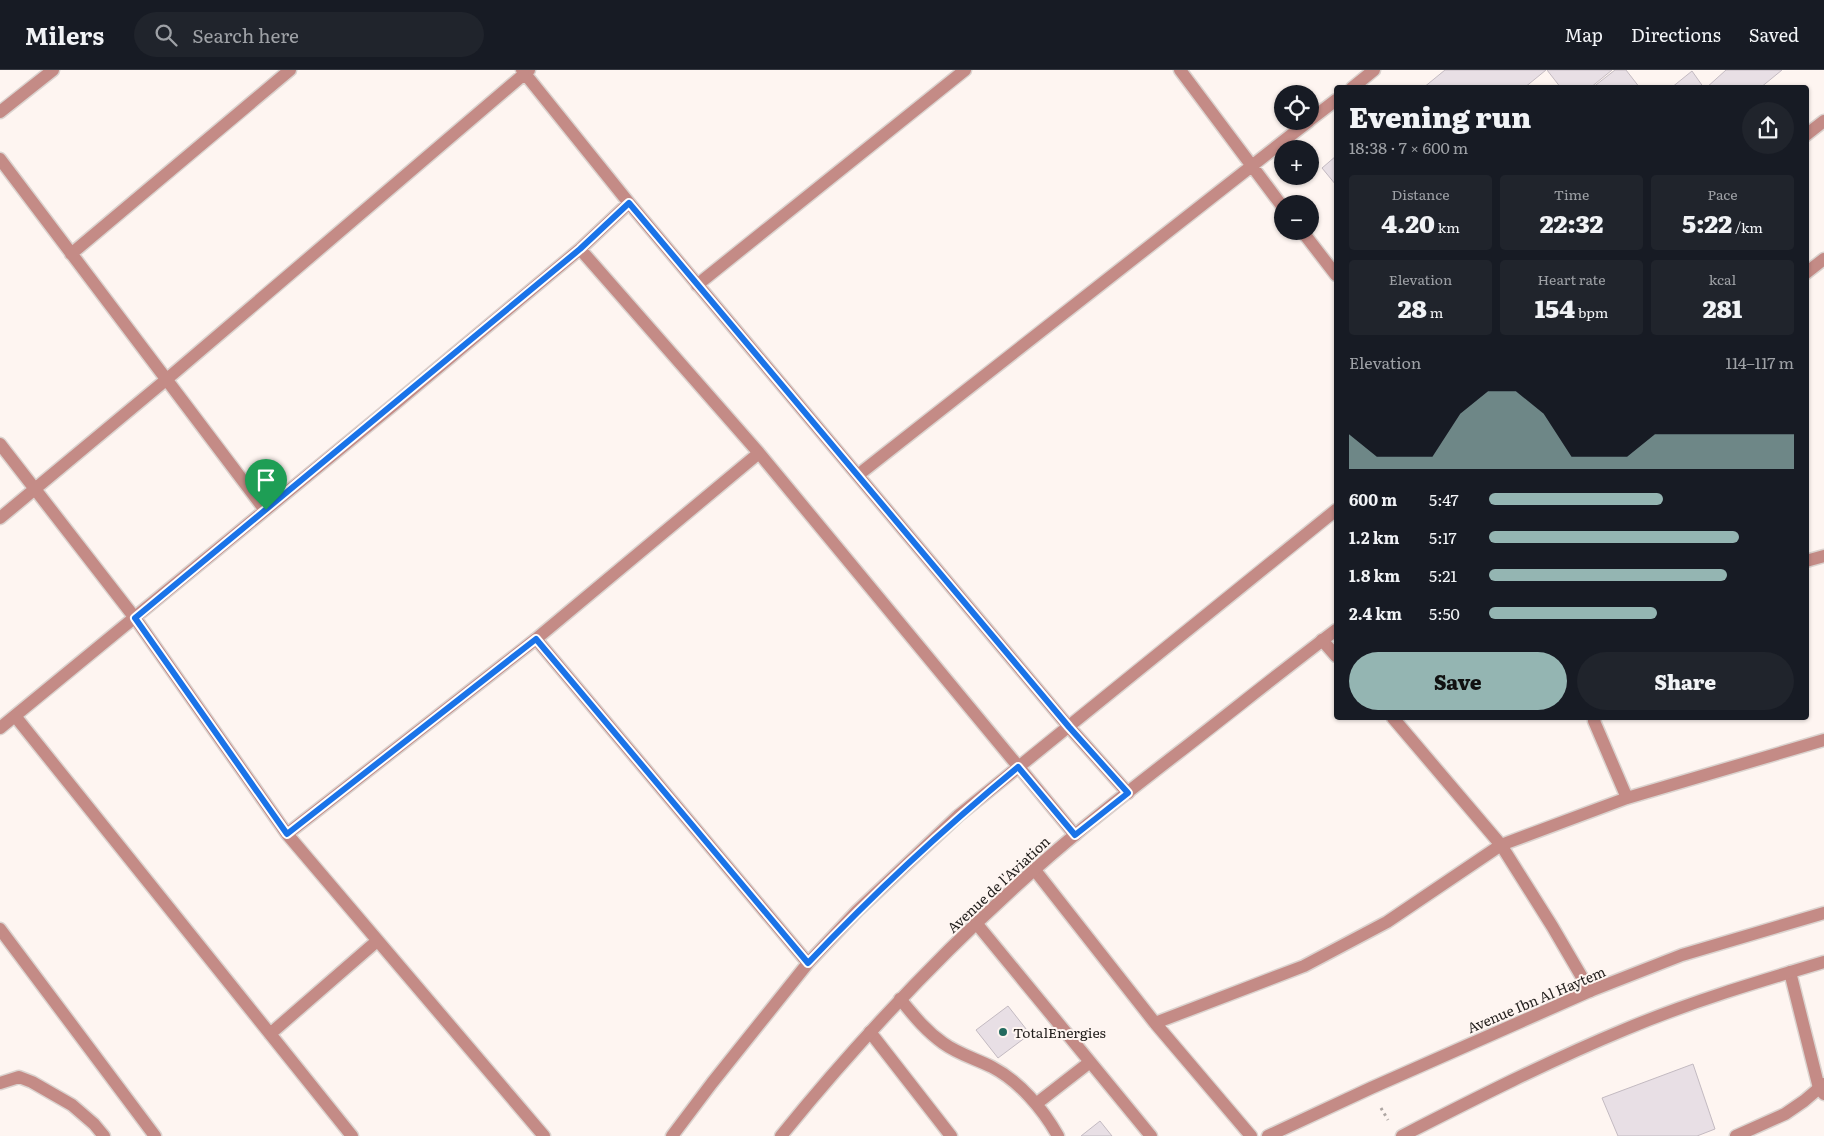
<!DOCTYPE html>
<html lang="en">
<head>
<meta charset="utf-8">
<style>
	body { margin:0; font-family:Literata,serif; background:#20242c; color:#f1f3f6; height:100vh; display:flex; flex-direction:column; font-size:19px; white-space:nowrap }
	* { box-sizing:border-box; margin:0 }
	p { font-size:16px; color:#9ea1a6 }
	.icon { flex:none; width:28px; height:28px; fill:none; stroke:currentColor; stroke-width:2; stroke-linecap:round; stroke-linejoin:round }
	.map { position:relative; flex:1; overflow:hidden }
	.drawer { position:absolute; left:1334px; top:15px; width:475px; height:635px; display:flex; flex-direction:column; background:#171b24; border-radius:5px; box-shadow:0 1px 4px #0004 }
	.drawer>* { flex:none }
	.tools { position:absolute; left:1274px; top:15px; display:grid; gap:10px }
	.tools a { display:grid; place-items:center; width:45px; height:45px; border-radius:50%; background:#171b24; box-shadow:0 1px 4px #0004; font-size:25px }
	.pin { position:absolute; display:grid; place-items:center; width:42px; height:42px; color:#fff; margin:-51px -21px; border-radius:50% 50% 50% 0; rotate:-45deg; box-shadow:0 0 5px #0007 }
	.pin .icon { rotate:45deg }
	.round { display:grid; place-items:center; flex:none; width:52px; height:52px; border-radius:26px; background:#20242c }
	.summary { display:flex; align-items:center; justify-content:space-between; height:85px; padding:0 15px }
	h1 { font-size:28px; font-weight:800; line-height:38px }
	.figures { display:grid; grid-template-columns:repeat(3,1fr); gap:8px; height:85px; padding:5px 15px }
	.figures div { display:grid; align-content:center; border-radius:5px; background:#20242c; text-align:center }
	.figures b { font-size:25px; font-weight:800 }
	.figures small { font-size:14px; font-weight:400 }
	.figures p { font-size:14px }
	.chart { height:140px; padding:10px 15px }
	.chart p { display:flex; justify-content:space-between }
	.chart svg { width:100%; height:90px; margin-top:5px; fill:#94b5b2; opacity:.7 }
	.action { display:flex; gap:10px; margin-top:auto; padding:10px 15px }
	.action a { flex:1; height:58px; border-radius:30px; background:#94b5b2; color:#111; font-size:20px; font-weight:800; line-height:58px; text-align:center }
	.action a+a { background:#20242c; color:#f1f3f6 }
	ul { padding:0 15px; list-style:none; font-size:16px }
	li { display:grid; grid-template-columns:80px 60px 1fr; align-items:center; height:38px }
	li i { height:12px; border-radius:6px; background:#94b5b2 }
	header { display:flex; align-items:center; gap:30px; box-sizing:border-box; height:70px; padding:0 25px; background:#171b24; border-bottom:1px solid #363941 }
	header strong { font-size:24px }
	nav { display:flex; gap:28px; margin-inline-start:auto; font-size:18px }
	.search { width:350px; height:45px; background:#20242c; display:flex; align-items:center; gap:12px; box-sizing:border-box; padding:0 18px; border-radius:28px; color:#9ea1a6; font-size:19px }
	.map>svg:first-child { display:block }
</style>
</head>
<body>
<header>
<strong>Milers</strong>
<div class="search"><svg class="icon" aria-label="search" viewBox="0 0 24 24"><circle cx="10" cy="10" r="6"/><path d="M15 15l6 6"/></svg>Search here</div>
<nav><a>Map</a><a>Directions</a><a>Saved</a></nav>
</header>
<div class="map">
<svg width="1824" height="1066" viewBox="0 0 1824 1066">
	<rect width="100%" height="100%" fill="#fef5f1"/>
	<!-- building -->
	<path fill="#e8dfe5" stroke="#c3bac1" d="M1445 0H1546L1524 18H1423Z
		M1547 0H1612L1590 18H1561Z
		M1615 0H1626L1640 18H1592Z
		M1726 0H1782L1760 18H1706Z
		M1692 1 1704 18H1671Z
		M1336 86V115L1322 98Z
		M1008 936 1030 964 998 988 976 960Z
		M1693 994 1715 1059 1697 1066H1618L1602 1028Z
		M1100 1051 1112 1066H1081Z"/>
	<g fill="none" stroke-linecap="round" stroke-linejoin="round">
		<defs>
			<path id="service" d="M976 853 1151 1066
				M900 929C914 946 926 961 943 973 958 984 976 989 992 997 1019 1011 1043 1039 1058 1066
				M1036 1034 1090 992"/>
			<path id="pedestrian" d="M1790 902 1819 1018 1824 1024"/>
			<path id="minor" d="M522 0 629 133 1069 657 1128 723
				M1180 0 1282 136
				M1352 18 1374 0
				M0 42 53 0
				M1310 50 1336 30
				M1806 65 1824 51
				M0 89 265 440
				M1302 161 1336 205
				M580 179 759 383 1075 765
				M71 184 290 0
				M697 215 965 0
				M0 374 135 548 287 764 544 1066
				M858 405 1309 51
				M0 448 167 309 529 0
				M1806 491 1824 486
				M536 569 808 893 857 841 958 746 1336 440
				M1322 570 1336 586
				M15 646 352 1066
				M1393 648 1501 775 1552 856 1590 921
				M1595 648 1594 651 1627 728
				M0 658 397 332 580 179 629 133
				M287 764 536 569 759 383
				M1034 799 1155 953 1251 1066
				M0 859 155 1066
				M1155 953 1304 896 1387 852 1501 775 1627 728 1824 670
				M870 962 951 1066
				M270 964 377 871
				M0 1013 19 1007 32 1012 72 1035 94 1054 104 1066
				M672 1066 712 1013 808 893
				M1736 1066 1785 1044 1804 1031 1824 1014"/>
			<path id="tertiary" d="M1806 203 1824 189
				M781 1066C858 971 942 882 1034 800 1080 759 1129 721 1178 683 1231 642 1283 600 1336 560
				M1268 1066 1371 1018 1590 921 1682 885 1824 843
				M1402 1066C1476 1028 1549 991 1626 959 1690 932 1757 912 1824 892"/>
		</defs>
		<!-- service casing -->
		<use href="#service" stroke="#dbd3cf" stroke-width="15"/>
		<!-- pedestrian casing -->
		<use href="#pedestrian" stroke="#dbd3cf" stroke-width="15"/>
		<!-- minor casing -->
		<use href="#minor" stroke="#dbd3cf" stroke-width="15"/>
		<!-- tertiary casing -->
		<use href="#tertiary" stroke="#dbd3cf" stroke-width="15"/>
		<!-- path -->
		<path stroke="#aea6a3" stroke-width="3" stroke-dasharray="2.5 4" stroke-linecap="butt" d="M1381 1038 1388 1050"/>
		<!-- service -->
		<use href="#service" stroke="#c48b86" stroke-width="12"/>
		<!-- pedestrian -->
		<use href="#pedestrian" stroke="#c48b86" stroke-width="12"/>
		<!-- minor -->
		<use href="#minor" stroke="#c48b86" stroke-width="12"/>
		<!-- tertiary -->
		<use href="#tertiary" stroke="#c48b86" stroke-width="12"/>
	</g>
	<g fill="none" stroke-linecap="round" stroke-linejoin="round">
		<defs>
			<path id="route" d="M629 133 1069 657 1128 723 1075 765 1018 697C943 759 875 822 808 893L536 569 287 764 135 548 580 179Z"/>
		</defs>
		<!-- route casing -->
		<use href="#route" stroke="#fff" stroke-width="10"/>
		<!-- route -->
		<use href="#route" stroke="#1a73e8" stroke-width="6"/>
	</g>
	<!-- markers -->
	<circle fill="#236a5f" stroke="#fef5f1" stroke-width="2" cx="1003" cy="962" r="5"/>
	<g text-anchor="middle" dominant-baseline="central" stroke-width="4" stroke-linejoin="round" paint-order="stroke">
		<!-- street labels -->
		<g font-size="14" fill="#221e1c" stroke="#fef5f1">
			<text transform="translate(998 814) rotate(-43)">Avenue de l'Aviation</text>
			<text transform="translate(1536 929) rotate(-23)">Avenue Ibn Al Haytem</text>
		</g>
		<!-- poi labels -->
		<g font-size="14" fill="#221e1c" stroke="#fef5f1" text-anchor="start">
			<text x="1013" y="962">TotalEnergies</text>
		</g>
	</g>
</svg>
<div class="tools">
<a><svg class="icon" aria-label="locate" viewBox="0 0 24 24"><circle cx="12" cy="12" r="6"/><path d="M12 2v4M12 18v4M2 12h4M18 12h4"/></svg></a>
<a>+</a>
<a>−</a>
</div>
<div class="pin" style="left:266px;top:440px;background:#1e9e55"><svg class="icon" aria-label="arrive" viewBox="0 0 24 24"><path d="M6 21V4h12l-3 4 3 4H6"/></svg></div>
<section class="drawer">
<div class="summary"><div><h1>Evening run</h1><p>18:38 · 7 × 600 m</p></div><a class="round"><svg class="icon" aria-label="share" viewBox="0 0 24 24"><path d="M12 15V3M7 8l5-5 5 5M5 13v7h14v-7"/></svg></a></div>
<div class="figures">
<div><p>Distance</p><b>4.20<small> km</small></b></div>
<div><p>Time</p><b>22:32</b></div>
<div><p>Pace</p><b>5:22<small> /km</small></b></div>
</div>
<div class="figures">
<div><p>Elevation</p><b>28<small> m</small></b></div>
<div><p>Heart rate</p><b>154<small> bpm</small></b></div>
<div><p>kcal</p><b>281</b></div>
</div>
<div class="chart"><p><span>Elevation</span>114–117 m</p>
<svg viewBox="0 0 160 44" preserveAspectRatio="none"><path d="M0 44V27L10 38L20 38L30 38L40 17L50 6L60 6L70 17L80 38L90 38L100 38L110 27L120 27L130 27L140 27L150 27L160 27V44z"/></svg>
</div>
<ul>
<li><b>600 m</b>5:47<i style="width:57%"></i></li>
<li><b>1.2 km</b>5:17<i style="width:82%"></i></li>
<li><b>1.8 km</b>5:21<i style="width:78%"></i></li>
<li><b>2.4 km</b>5:50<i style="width:55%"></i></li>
</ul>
<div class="action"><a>Save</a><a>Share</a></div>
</section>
</div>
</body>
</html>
